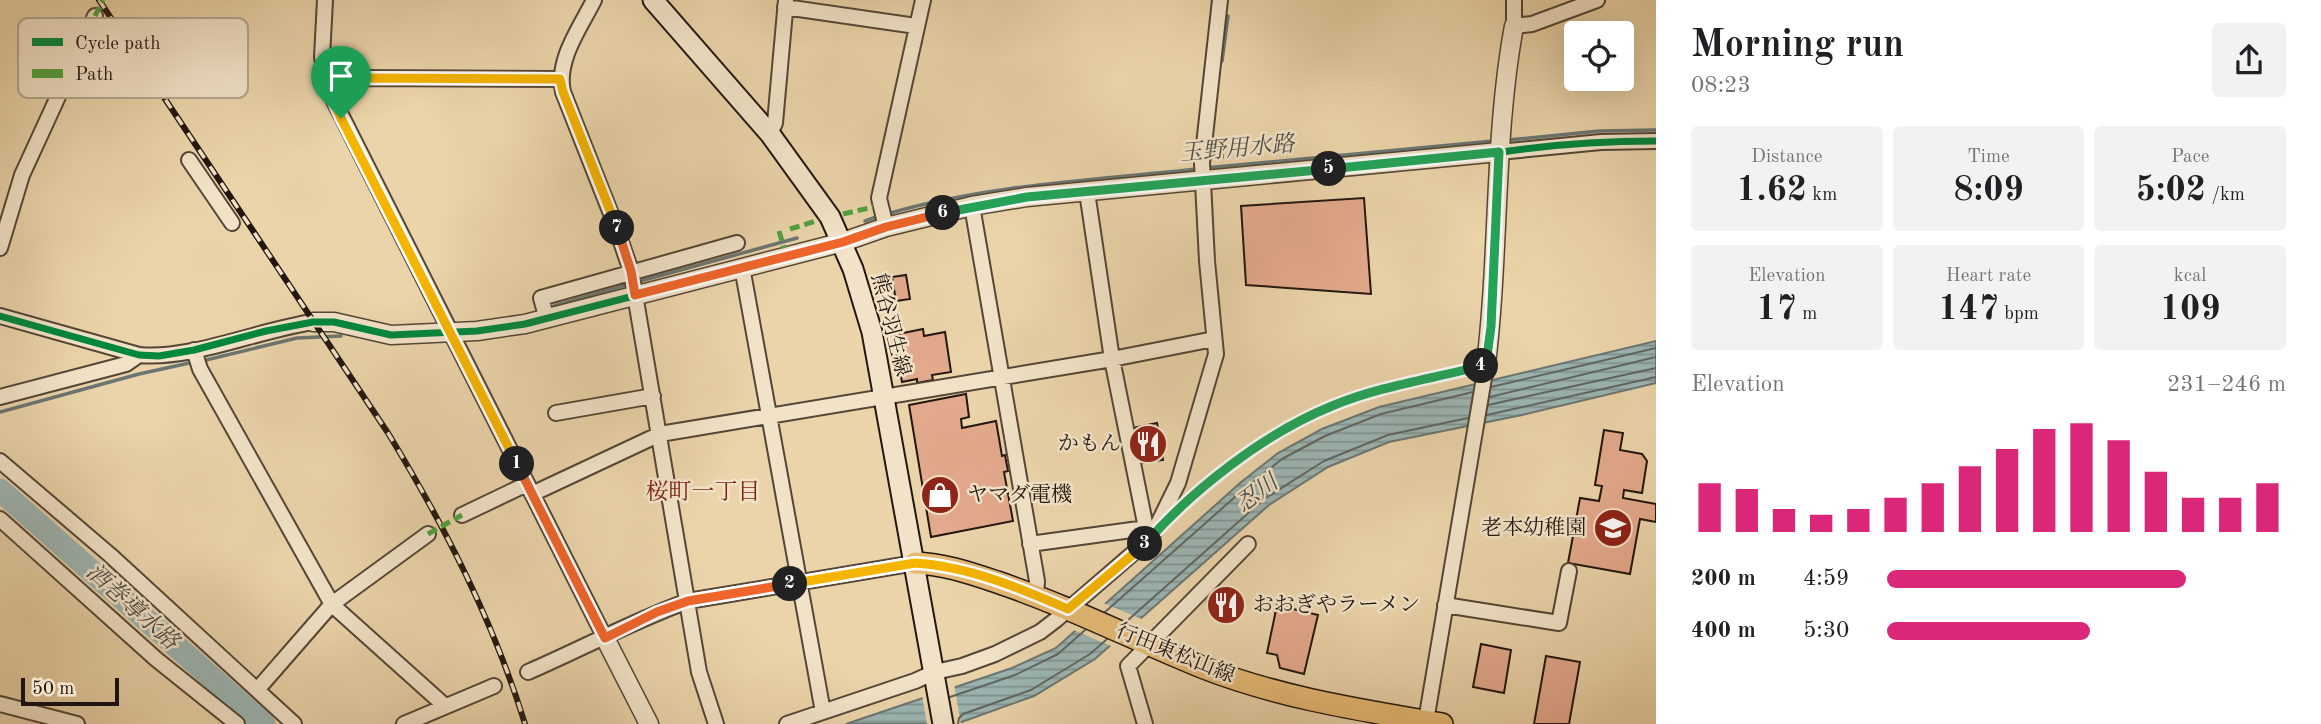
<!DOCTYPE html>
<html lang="en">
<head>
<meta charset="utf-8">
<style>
	body { margin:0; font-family:"Old Standard TT","Noto Serif JP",serif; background:#f2f2f2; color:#202124; height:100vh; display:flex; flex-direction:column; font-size:26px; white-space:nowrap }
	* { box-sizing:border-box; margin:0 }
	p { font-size:23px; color:#757577 }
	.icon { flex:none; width:38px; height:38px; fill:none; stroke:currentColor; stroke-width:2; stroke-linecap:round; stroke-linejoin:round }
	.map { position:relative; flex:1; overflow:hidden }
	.side { display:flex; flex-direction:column; background:#fff; width:665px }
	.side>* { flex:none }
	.tools { position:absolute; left:1564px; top:21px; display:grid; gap:14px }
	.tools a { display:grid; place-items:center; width:70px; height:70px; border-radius:7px; background:#fff; box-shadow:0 7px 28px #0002; font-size:35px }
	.scale { position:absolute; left:21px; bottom:18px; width:98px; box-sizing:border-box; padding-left:7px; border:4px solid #221710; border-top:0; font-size:19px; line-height:24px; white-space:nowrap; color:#221710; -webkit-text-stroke:5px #f2e3c8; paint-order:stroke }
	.pin { position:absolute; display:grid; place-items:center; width:60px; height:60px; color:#fff; margin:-72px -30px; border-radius:50% 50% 50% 0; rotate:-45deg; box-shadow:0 0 7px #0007 }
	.pin .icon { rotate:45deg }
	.km { position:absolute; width:35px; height:35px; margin:-18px; border-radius:50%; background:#222; color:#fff; font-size:19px; line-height:35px; text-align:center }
	.round { display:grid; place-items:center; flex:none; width:74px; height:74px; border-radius:7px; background:#f2f2f2 }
	.overview { display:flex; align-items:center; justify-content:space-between; height:119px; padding:0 35px }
	h1 { font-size:38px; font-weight:800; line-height:52px }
	.metrics { display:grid; grid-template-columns:repeat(3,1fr); gap:10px; height:119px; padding:7px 35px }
	.metrics div { display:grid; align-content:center; border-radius:7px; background:#f2f2f2; text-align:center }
	.metrics b { font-size:35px; font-weight:800 }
	.metrics small { font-size:19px; font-weight:400 }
	.metrics p { font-size:19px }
	.chart { height:196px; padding:14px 35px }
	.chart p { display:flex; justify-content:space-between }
	.chart svg { width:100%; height:126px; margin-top:7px; stroke:#db2777; stroke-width:6 }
	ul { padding:0 35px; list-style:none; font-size:23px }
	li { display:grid; grid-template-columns:112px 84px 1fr; align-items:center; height:52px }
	li i { height:18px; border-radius:9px; background:#db2777 }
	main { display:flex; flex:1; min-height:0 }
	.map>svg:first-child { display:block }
</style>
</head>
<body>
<main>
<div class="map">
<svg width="1656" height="724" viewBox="0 0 1656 724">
	<defs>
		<pattern id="water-rules" width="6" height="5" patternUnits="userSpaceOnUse" patternTransform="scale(1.75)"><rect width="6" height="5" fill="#9cb6b4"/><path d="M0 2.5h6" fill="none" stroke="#7f9391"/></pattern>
	</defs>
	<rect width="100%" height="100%" fill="#ebd4aa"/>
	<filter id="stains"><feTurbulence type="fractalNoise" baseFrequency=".00286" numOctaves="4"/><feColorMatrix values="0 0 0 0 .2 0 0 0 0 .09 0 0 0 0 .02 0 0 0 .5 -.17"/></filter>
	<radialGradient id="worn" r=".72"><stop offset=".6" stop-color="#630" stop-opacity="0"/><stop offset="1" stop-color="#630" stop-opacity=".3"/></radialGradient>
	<!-- water -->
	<path fill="url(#water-rules)" stroke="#6b7672" stroke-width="2" d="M1656 341V383L1522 415 1389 442 1328 467 1269 505 1095 659 1034 696 956 724H846L1012 668 1056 648 1240 483 1278 453 1322 429 1379 407Z"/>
	<!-- pier -->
	<path fill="#ebd4aa" d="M1101 602 1144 620 1113 647 1071 629Z
		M954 684 961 724H927L922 695Z"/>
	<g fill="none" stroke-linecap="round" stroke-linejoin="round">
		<!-- shore -->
		<path stroke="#5f6662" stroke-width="2" d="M1491 387 1656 348
			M1490 397 1656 357
			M1488 405 1656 368
			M1487 415 1656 377
			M1105 612 1244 489 1282 459 1325 436 1381 414 1473 392
			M1127 621 1264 499 1324 461 1388 435 1468 418
			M950 697 1015 675 1058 654 1085 630
			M958 724 959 718 963 714 1031 690 1090 654 1107 639"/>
		<!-- stream -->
		<path stroke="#6b7672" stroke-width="3.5" d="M1222 61 1228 16
			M1508 140 1599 131 1656 130
			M1205 168 1493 141
			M887 214C987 185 1093 180 1197 169
			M865 221 879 216
			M637 282 797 238
			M554 306 630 284
			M202 361 297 338 341 336
			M0 412 139 374 194 362"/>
		<!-- river -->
		<path stroke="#9cb6b4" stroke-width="23" d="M0 490 264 724"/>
	</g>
	<!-- building -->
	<path fill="#e3a98c" stroke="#221710" stroke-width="2" d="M1364 198 1371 294 1246 285 1241 206Z
		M906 275 910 299 896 301 892 277Z
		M923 329 924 336 945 332 951 372 932 375 933 380 917 383V379L902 382 894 339 899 338 898 334Z
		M966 394 969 417 961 419 962 428 996 421 1002 456 1005 455 1008 471 1004 472 1013 521 931 537 909 405Z
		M1157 423 1163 460 1140 463 1133 428Z
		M1604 430 1623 433 1620 450 1642 454 1647 461 1642 493 1624 490 1623 498 1656 504V522L1640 519 1630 574 1568 563 1580 498 1599 501 1602 486 1595 485Z
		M1213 587 1241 599 1238 607 1243 608 1240 614 1207 602Z
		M1277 605 1318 615 1304 674 1280 668 1277 655 1267 653Z
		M1481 644 1511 650 1504 693 1473 687Z
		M1546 656 1580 662 1569 724H1534Z"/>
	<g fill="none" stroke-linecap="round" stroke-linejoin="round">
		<defs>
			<path id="minor" d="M325 0 322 57 327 87 605 638
				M594 0C580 28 556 60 563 92L615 224 631 271 699 672 716 724
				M1514 0V26L1532 24 1597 0
				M785 7 916 26
				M327 87 358 78 560 79
				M770 134 775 123 786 0
				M1499 152 1601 142 1656 141
				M189 160 232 223
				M1087 192 1112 359 1146 528 1153 534
				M972 206 1037 581 1036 595
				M886 227 879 198 923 0
				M0 248 22 175 95 16
				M742 267 823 712
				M0 316 139 355C192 360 258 330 313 322
				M547 319 541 298 737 243
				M194 350 200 369 329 599 338 610 445 706
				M0 397 126 364 139 355
				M556 413 653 396
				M0 461 110 555 294 724
				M532 494 660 434 1112 359 1214 339
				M462 515 527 484
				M0 519 156 659 237 724
				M1030 544 1146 528
				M1445 605 1559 623 1569 571
				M528 672C581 649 633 621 688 601L915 563
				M257 690 332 604 428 534
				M0 704 77 724
				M1426 721 1485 372
				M404 724 494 686
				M787 724 915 681 935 672 962 666 995 654 1040 632 1057 619 1145 543 1153 534 1178 483 1216 354 1207 261 1202 163 1220 0
				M1145 724 1128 666 1248 544"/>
			<path id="tertiary" d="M313 322H334L391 335 477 331 525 324 843 242 886 227 972 206 1027 197 1499 152
				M1485 372C1500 257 1493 140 1514 26
				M605 638 649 724"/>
			<path id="secondary" d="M653 0 770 134 830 217 853 269 872 332 943 724"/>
			<path id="primary" d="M915 563C944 564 970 573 997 582 1068 606 1135 640 1204 668 1281 698 1361 710 1442 724"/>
		</defs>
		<!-- minor casing -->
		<use href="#minor" stroke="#544636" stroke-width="18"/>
		<!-- tertiary casing -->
		<use href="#tertiary" stroke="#544636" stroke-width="21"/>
		<!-- secondary casing -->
		<use href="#secondary" stroke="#221710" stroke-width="23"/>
		<!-- primary casing -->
		<use href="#primary" stroke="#221710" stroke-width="24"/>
		<!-- minor -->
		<use href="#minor" stroke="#f2e3c8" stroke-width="14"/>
		<!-- tertiary -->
		<use href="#tertiary" stroke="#f2e3c8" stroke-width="18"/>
		<!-- secondary -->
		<use href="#secondary" stroke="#f2e3c8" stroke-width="19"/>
		<!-- primary -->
		<use href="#primary" stroke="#e6ba75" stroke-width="21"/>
		<defs>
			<path id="rail" d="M99 0 388 433C444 525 493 620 525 724"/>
		</defs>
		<!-- rail casing -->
		<use href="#rail" stroke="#221710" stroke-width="6"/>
		<!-- rail -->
		<use href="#rail" stroke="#f2e3c8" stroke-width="3.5" stroke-dasharray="10" stroke-linecap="butt"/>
		<!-- quiet -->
		<path stroke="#50a13f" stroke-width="5" stroke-dasharray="10 5" stroke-linecap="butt" d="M95 16 103 0
			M1208 157 1224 156
			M843 214 873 207
			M790 229 819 220
			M779 231 784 248
			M428 534 462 515"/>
		<defs>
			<path id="cycleway" d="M0 316 139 355 159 356 194 350 266 331 313 322H334L391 335 477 331 525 324 843 242 886 227 972 206 1027 197 1489 154C1544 145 1600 141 1656 141
				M1153 534C1214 480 1272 426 1351 399 1395 384 1442 379 1486 364"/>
		</defs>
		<!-- cycleway casing -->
		<use href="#cycleway" stroke="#f2e3c8" stroke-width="11"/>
		<!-- cycleway -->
		<use href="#cycleway" stroke="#00873e" stroke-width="7"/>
	</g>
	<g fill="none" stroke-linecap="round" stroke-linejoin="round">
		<defs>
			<path id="split-1" d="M341 118 517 464"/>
			<path id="split-2" d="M517 464 605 638 657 612 688 601 790 584"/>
			<path id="split-3" d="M790 584 915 563C967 566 1020 588 1068 609L1145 544"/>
			<path id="split-4" d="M1145 544C1192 490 1265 433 1332 406 1380 386 1431 379 1481 366"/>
			<path id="split-5" d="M1329 169 1499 152 1491 327 1486 364 1481 366"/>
			<path id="split-6" d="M943 213 1027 197 1329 169"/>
			<path id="split-7" d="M617 228 631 271 635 295 843 242 886 227 943 213"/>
			<path id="split-8" d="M341 118 327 87 358 78 560 79 563 92 617 228"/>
		</defs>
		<!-- split-1 casing -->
		<use href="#split-1" stroke="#fff" stroke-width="14"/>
		<!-- split-2 casing -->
		<use href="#split-2" stroke="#fff" stroke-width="14"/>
		<!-- split-3 casing -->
		<use href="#split-3" stroke="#fff" stroke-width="14"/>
		<!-- split-4 casing -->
		<use href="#split-4" stroke="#fff" stroke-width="14"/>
		<!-- split-5 casing -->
		<use href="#split-5" stroke="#fff" stroke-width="14"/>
		<!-- split-6 casing -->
		<use href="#split-6" stroke="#fff" stroke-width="14"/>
		<!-- split-7 casing -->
		<use href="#split-7" stroke="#fff" stroke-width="14"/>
		<!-- split-8 casing -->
		<use href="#split-8" stroke="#fff" stroke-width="14"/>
		<!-- split-1 -->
		<use href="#split-1" stroke="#f5b400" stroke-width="9"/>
		<!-- split-2 -->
		<use href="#split-2" stroke="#f0652b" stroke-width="9"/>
		<!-- split-3 -->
		<use href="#split-3" stroke="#f5b400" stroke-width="9"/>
		<!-- split-4 -->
		<use href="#split-4" stroke="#22a559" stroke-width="9"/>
		<!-- split-5 -->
		<use href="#split-5" stroke="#22a559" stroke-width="9"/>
		<!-- split-6 -->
		<use href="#split-6" stroke="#22a559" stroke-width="9"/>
		<!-- split-7 -->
		<use href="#split-7" stroke="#f0652b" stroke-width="9"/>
		<!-- split-8 -->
		<use href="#split-8" stroke="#f5b400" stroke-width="9"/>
	</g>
	<!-- icons -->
	<defs>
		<symbol id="restaurant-disc" viewBox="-11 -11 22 22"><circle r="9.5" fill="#8f2418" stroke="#f2e3c8"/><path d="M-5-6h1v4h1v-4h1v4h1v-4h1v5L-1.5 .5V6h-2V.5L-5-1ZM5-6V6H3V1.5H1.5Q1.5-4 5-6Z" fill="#fff"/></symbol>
		<symbol id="shop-disc" viewBox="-11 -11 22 22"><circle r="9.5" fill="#8f2418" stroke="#f2e3c8"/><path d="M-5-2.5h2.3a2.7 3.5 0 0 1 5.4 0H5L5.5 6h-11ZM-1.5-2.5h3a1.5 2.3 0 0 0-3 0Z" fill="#fff"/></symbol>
		<symbol id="school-disc" viewBox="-11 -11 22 22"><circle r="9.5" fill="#8f2418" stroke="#f2e3c8"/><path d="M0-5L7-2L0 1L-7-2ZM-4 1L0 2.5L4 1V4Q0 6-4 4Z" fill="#fff"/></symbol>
	</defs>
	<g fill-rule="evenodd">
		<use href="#restaurant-disc" x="1126" y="422" width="44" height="44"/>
		<use href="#shop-disc" x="918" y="473" width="44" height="44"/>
		<use href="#school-disc" x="1591" y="506" width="44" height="44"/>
		<use href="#restaurant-disc" x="1204" y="583" width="44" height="44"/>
	</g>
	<g text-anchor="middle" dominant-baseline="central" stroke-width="5" stroke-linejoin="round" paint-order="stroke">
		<!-- street labels -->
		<g font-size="21" fill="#221710" stroke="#f2e3c8">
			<text transform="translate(890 325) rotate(76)">熊谷羽生線</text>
			<text transform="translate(1175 654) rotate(22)">行田東松山線</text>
		</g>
		<!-- poi labels -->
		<g font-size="21" fill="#221710" stroke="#f2e3c8" text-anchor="end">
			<text x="1121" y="444">かもん</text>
			<text x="967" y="495" text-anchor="start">ヤマダ電機</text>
			<text x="1586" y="528">老本幼稚園</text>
			<text x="1253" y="605" text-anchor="start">おおぎやラーメン</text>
		</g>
		<!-- water labels -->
		<g font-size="23" font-style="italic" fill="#4d4f49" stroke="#f2e3c8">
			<text transform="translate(1237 149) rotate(-5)">玉野用水路</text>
			<text transform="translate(1257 494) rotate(-37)">忍川</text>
			<text transform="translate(132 607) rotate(42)">酒巻導水路</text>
		</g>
		<!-- neighbourhood labels -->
		<g font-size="23" fill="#7a1f14" stroke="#f2e3c8">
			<text x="703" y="492">桜町一丁目</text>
		</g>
	</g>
	<!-- legend -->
	<rect x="18" y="18" width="230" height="80" rx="10" fill="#f2e3c8" stroke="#b4a691" stroke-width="2"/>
	<rect x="32" y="38" width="31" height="8" fill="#00873e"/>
	<rect x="32" y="69" width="31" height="9" fill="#50a13f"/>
	<g font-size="19" fill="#221710">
		<text x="75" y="49">Cycle path</text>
		<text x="75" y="80">Path</text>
	</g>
	<rect width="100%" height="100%" filter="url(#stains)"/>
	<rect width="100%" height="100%" fill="url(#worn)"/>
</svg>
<div class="tools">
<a><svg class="icon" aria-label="locate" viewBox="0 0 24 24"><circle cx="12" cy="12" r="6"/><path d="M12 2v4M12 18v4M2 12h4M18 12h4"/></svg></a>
</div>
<div class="scale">50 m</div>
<div class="pin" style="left:341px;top:118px;background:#1e9e55"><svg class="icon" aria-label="arrive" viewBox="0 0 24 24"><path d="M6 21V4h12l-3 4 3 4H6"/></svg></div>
<b class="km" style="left:517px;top:464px">1</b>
<b class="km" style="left:790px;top:584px">2</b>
<b class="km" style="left:1145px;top:544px">3</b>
<b class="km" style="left:1481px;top:366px">4</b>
<b class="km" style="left:1329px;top:169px">5</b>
<b class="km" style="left:943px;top:213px">6</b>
<b class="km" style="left:617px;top:228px">7</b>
</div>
<section class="side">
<div class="overview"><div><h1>Morning run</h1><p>08:23</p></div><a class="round"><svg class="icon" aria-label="share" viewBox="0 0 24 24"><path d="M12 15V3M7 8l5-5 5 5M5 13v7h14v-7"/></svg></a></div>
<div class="metrics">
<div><p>Distance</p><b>1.62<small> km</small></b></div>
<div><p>Time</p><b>8:09</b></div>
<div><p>Pace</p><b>5:02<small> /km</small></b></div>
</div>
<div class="metrics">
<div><p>Elevation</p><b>17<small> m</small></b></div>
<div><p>Heart rate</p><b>147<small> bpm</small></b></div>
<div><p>kcal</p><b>109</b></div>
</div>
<div class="chart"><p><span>Elevation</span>231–246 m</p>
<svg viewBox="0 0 160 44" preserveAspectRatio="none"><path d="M5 44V27M15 44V29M25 44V36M35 44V38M45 44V36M55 44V32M65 44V27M75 44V21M85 44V15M95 44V8M105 44V6M115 44V12M125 44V23M135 44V32M145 44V32M155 44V27"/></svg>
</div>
<ul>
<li><b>200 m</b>4:59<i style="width:75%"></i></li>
<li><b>400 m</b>5:30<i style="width:51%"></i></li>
</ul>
</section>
</main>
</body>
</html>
